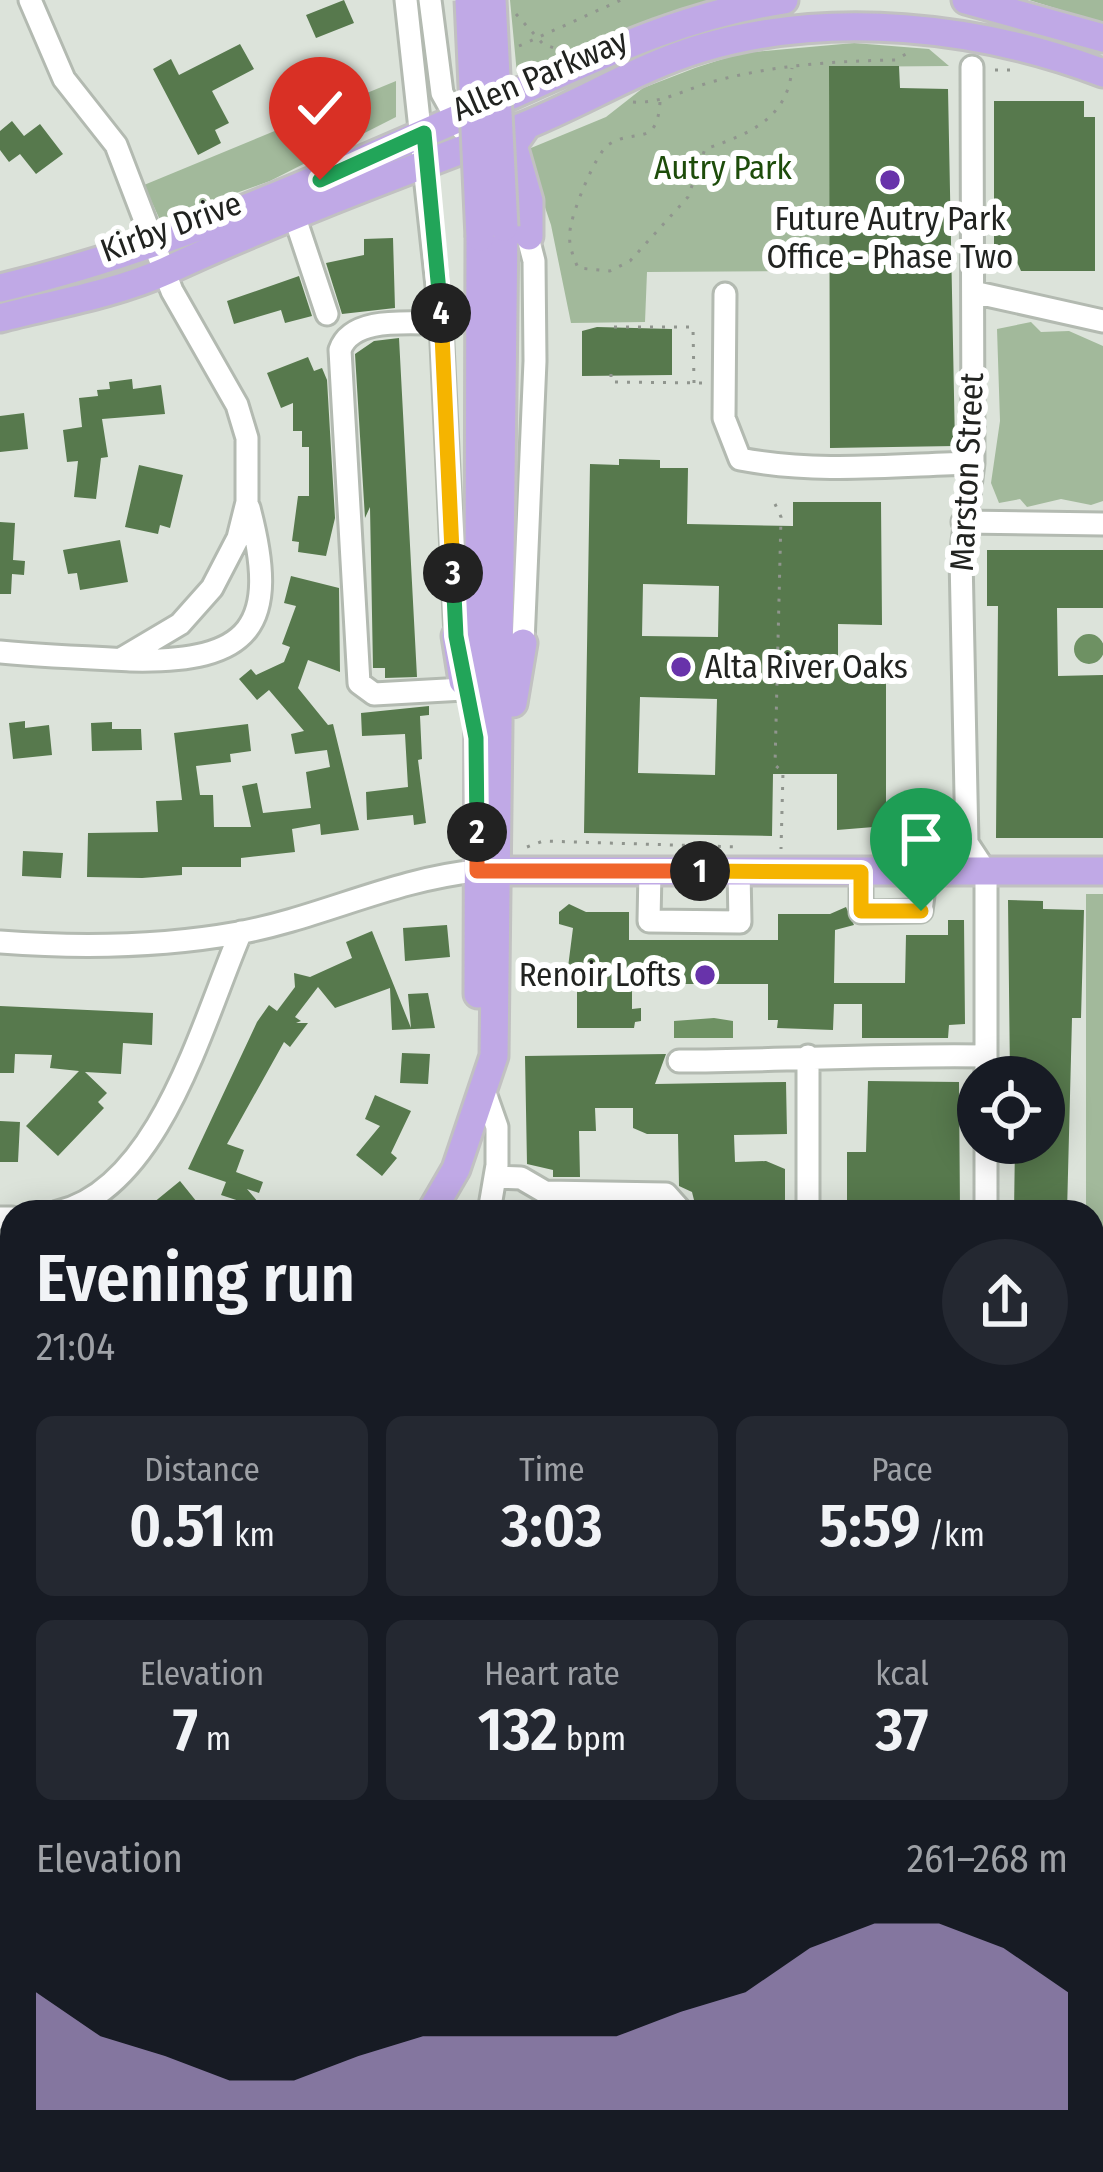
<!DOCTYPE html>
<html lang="en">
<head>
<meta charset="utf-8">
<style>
	body { margin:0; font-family:"Fira Sans Condensed",sans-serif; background:#242831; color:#f1f3f6; height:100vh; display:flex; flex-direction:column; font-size:45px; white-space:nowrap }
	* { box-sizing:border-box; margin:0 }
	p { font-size:39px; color:#9ea1a6 }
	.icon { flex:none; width:66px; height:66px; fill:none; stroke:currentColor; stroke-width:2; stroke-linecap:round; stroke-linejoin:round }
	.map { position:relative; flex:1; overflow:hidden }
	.drawer { position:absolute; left:0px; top:1200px; width:1104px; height:972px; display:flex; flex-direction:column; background:#171b24; border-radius:36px 36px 0 0; box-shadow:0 6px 30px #0003 }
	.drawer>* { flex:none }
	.controls { position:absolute; left:957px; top:1056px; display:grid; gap:24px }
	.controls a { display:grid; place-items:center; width:108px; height:108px; border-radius:50%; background:#171b24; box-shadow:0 6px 30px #0003; font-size:60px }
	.pin { position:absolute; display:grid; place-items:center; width:102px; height:102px; color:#fff; margin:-123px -51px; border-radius:50% 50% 50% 0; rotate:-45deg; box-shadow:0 0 12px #0007 }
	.pin .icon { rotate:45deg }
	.km { position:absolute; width:60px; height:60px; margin:-30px; border-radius:50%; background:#222; color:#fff; font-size:33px; line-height:60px; text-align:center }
	.round { display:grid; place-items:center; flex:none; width:126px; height:126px; border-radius:63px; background:#242831 }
	.head { display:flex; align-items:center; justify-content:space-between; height:204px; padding:0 36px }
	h1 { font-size:66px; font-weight:600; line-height:90px }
	.figures { display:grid; grid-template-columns:repeat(3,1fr); gap:18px; height:204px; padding:12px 36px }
	.figures div { display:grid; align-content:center; border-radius:18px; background:#242831; text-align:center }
	.figures b { font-size:60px; font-weight:600 }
	.figures small { font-size:33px; font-weight:400 }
	.figures p { font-size:33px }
	.chart { height:336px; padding:24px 36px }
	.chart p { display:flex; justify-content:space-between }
	.chart svg { width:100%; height:216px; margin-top:12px; fill:#b39dd4; opacity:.7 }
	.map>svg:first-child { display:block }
</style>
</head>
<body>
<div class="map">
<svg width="1103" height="2172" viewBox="0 0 1103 2172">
	<rect width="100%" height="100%" fill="#dce3da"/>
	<!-- green -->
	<path fill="#a2b99b" d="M510 0H712L517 74Z
		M1029 0H1103V23Z
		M854 43 929 49 949 66 829 67 830 271 647 272 645 322 571 323 551 225 527 154 531 148 606 117 643 88 695 68 741 53Z
		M396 81V117L270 181 160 220 144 185Z
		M1031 322 1041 332 1069 331 1103 346V501L1091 505 1061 499 1027 507 1020 499 999 503 991 483 1000 421 997 329Z
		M1086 894H1103V1341H1092V1212H1086Z"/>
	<!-- water -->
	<path fill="#6e9163" d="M1074 649a15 15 0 1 1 30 0a15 15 0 1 1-30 0Z
		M714 1018 733 1021V1038H674V1021Z"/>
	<!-- building -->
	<path fill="#57794d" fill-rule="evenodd" d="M344 0 354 23 316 38 306 15Z
		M240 44 254 69 212 91 229 123 215 130 221 143 198 155 153 69 171 59 179 75Z
		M829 66H899L900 88 948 89 955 446 830 448Z
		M994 101H1084V117H1095V271H1021L1013 253H994Z
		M12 121 24 136 40 124 63 154 36 174 20 154 9 162 0 150V131Z
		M393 238 395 308 342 314 326 263 364 255V239Z
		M299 276 312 316 285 323 281 310 234 324 227 301Z
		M597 327 672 329V375L582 376V331Z
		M399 338 417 677 385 678V668H373L370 507 365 518 355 354 374 341Z
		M308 357 314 371 322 368 327 380 335 518 326 556 298 552 299 542 292 541 298 496H309V447H302V431H293V403L281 408 267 373Z
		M132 379 133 389 161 385 165 414 102 419 108 457 101 458 96 499 74 497 78 461 67 462 63 430 82 427 79 398 98 396 97 390 110 389 109 382Z
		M24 413 28 449 0 452V416Z
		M619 459 660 460V468H688L687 524 793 526V502H881L882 625 838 624V662L886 663V826L837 830V774H773L772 836 584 833 590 464 619 465ZM643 584 719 586 718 637 642 636ZM640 697 717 699 715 775 638 773Z
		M139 465 183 475 170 528 160 525 158 534 125 527Z
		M0 522 15 523 13 560 25 561 24 575 12 574 11 594H0Z
		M120 540 128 582 80 590 77 573 68 574 63 550Z
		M987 550H1103V608H1057L1058 676 1103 675V838H996L998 606H987Z
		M291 576 339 588 340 672 308 660 298 688 328 725 333 724 359 830 321 835 320 824 292 829 295 852 241 858V867H182V875L142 878 87 877 88 833 158 832 156 801 182 800 174 733 248 724 251 751 230 754 231 762 196 766 200 795H213L214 827H251L242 786 257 783 263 813 311 808 306 772 330 767 327 750 295 754 291 734 304 731 269 690 257 700 239 679 251 669 256 675 284 662 290 647 282 644 296 606 284 603Z
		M429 706V715L420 716 422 759 418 760 426 823 414 825 413 815 367 820 366 792 408 787 405 734 362 736 361 713Z
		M25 721V728L49 725 52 755 13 759 9 723Z
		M112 722V729H141L142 750 92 751 91 723Z
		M23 851 63 853 61 878 22 876Z
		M1008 900 1043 901V909L1084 910 1081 1018H1072L1067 1212H1014L1015 1143H1044V1077H1010Z
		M569 904 586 912H629V940H778V914H830L846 907 854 925 835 930 834 983H905L906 935H948V920H964L965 1024 949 1025 948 1038H862V1004H834L833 1030 777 1028 778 1020H768V984H661V966H632V1009L641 1008V1021L635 1022 634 1028H577V983H566L573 928 559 924V912Z
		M447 925 450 957 405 961 403 928Z
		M372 931 411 1028 408 994 428 993 435 1028 392 1030 390 988 335 1008 318 987 295 1017 301 1021 296 1023H308L290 1047 284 1042 227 1144 244 1150 236 1172 263 1182 259 1193 247 1189 264 1209 221 1195 226 1182 188 1169 257 1022 269 1005 277 1011 295 987 294 973 310 977 352 958 346 942Z
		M0 1006 153 1013 152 1045 123 1043 121 1074 85 1072 107 1093 98 1102 104 1108 58 1156 26 1126 79 1071 50 1068 52 1055 15 1054 14 1073H0Z
		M402 1053 430 1054 428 1084 400 1083Z
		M666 1054 655 1084 786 1082 787 1134 734 1135 735 1162 766 1161 785 1169V1212H697L692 1192 679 1186 678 1134H647L633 1128V1108H595L596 1131H579L580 1177H553V1170L527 1164 525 1056Z
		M868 1081 959 1082 960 1212H847V1152H866Z
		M375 1095 411 1111 391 1153 397 1158 382 1176 356 1155 380 1126 365 1119Z
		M0 1121 20 1122 18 1162H0Z
		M180 1181 205 1212H142Z"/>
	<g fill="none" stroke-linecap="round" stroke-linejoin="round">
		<defs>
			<path id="minor" d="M30 0 64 79 116 145 172 291 237 405 247 438V502L238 538 212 588 180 624 121 659
				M406 0 441 323 456 636
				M430 0 442 93 462 129
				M972 67 973 463 961 557 967 843 986 872V1077
				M295 218 327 314
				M973 292 1103 321
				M725 294 724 418 740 459C819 474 895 465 973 463
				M441 323C412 324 352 315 340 350L359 683 374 694 464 689
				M963 522 1103 524
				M523 643 535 361 534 261 525 226
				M0 652C43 656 87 658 130 660 252 663 280 626 249 508
				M650 871 649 921 740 922 739 871
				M861 872V912L921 911 926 872
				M0 942C79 948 160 947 238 933 320 918 394 879 477 871
				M808 1056V1212
				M679 1061C782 1061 883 1054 986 1056
				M484 1090 497 1127V1165L489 1212
				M986 1143V1212
				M495 1177 521 1178 545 1192 666 1194 682 1212
				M58 1212C160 1188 203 1020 241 932
				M0 1218H12
				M1092 1458H1103
				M0 1702H12
				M1092 1878H1103
				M0 1963 12 1973
				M436 2160V2172
				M483 2172V2160
				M973 2172V2160
				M1099 2172V2049"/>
			<path id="major" d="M966 0 1103 38
				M527 125 513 145 529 201V236
				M0 288C174 247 331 173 494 103 592 60 677 16 784 0
				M0 318C54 304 115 294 166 271 280 218 401 173 519 128 581 104 638 67 702 48 831 10 979 26 1103 73
				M456 636 463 681
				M513 703 523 643
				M483 871H1103
				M478 994 480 237
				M431 1212 456 1169 494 1056 504 227
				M0 1462 12 1456
				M1092 2049H1103
				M0 2054H12"/>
		</defs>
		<!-- minor casing -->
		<use href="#minor" stroke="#b3bab1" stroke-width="27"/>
		<!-- major casing -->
		<use href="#major" stroke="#c1c1c1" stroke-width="33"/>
		<!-- path -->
		<path stroke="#90958e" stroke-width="3" stroke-dasharray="3 9" stroke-linecap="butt" d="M516 14 543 44 557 49
			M519 46 621 0
			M995 70H1015
			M633 102C663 104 687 88 715 81 775 65 835 61 896 60L909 52
			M660 102C657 149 635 127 608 145 596 153 571 214 570 231 568 244 573 256 578 268L610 271 630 261 688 197 705 149C749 134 788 119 792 68
			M614 327H693L694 383
			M611 374V382L702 383
			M775 504 781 517 775 765 783 772 781 849
			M527 847 543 841 739 847"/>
		<!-- minor -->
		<use href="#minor" stroke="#fff" stroke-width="21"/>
		<!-- major -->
		<use href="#major" stroke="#c0a9e6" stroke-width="27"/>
		<defs>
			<path id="major-bridge" d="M469 0 480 237
				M492 0 504 227"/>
		</defs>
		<!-- major-bridge casing -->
		<use href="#major-bridge" stroke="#c1c1c1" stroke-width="33" stroke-linecap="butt"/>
		<!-- major-bridge -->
		<use href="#major-bridge" stroke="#c0a9e6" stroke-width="27"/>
	</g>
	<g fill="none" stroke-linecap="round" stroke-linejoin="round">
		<defs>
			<path id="split-1" d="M700 871 861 872V911H921"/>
			<path id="split-2" d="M477 832V871H700"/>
			<path id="split-3" d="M453 573 456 636 476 738 477 832"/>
			<path id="split-4" d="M441 313 453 573"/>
			<path id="split-5" d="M320 180 424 133 441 313"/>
		</defs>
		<!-- split-1 casing -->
		<use href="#split-1" stroke="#fff" stroke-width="24"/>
		<!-- split-2 casing -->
		<use href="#split-2" stroke="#fff" stroke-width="24"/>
		<!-- split-3 casing -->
		<use href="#split-3" stroke="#fff" stroke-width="24"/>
		<!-- split-4 casing -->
		<use href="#split-4" stroke="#fff" stroke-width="24"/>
		<!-- split-5 casing -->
		<use href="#split-5" stroke="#fff" stroke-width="24"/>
		<!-- split-1 -->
		<use href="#split-1" stroke="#f5b400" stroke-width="15"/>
		<!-- split-2 -->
		<use href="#split-2" stroke="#f0652b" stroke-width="15"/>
		<!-- split-3 -->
		<use href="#split-3" stroke="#22a559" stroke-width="15"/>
		<!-- split-4 -->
		<use href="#split-4" stroke="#f5b400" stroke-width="15"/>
		<!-- split-5 -->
		<use href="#split-5" stroke="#22a559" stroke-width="15"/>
	</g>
	<!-- markers -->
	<g fill="#6833aa" stroke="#fff" stroke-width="4.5">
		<circle cx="890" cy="180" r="12"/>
		<circle cx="681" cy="667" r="12"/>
		<circle cx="705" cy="975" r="12"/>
	</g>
	<g text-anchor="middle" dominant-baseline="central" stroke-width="12" stroke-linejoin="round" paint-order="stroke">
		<!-- street labels -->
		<g font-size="33" fill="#212320" stroke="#fff">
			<text transform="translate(540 75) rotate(-23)">Allen Parkway</text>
			<text transform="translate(171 227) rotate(-20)">Kirby Drive</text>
			<text transform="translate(967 472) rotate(-87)">Marston Street</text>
		</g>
		<!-- park labels -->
		<g font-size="33" fill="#1d4c0a" stroke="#fff">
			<text x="723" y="168">Autry Park</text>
		</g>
		<!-- poi labels -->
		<g font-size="33" fill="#212320" stroke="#fff">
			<text x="890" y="219">Future Autry Park<tspan x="890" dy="38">Office - Phase Two</tspan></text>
			<text x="705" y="667" text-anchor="start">Alta River Oaks</text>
			<text x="681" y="975" text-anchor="end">Renoir Lofts</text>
		</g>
	</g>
</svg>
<div class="controls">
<a><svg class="icon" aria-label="locate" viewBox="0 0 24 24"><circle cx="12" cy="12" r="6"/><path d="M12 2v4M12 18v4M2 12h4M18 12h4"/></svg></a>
</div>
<div class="pin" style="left:921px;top:911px;background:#1e9e55"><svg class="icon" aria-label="arrive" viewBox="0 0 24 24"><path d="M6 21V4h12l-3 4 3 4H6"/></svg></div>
<div class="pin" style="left:320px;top:180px;background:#d93025"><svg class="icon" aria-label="check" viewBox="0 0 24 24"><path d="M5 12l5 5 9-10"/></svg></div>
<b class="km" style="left:700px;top:871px">1</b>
<b class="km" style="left:477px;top:832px">2</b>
<b class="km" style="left:453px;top:573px">3</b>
<b class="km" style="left:441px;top:313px">4</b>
<section class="drawer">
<div class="head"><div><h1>Evening run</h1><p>21:04</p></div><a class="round"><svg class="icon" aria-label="share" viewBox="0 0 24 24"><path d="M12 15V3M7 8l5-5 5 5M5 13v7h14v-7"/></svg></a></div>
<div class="figures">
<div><p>Distance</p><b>0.51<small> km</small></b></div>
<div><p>Time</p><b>3:03</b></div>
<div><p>Pace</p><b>5:59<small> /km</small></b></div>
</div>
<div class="figures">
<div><p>Elevation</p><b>7<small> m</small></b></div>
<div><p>Heart rate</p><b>132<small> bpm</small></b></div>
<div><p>kcal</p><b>37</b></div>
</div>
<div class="chart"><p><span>Elevation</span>261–268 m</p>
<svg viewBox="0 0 160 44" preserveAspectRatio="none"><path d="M0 44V20L10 29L20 33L30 38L40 38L50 33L60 29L70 29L80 29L90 29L100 24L110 20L120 11L130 6L140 6L150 11L160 20V44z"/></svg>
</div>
</section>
</div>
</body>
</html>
